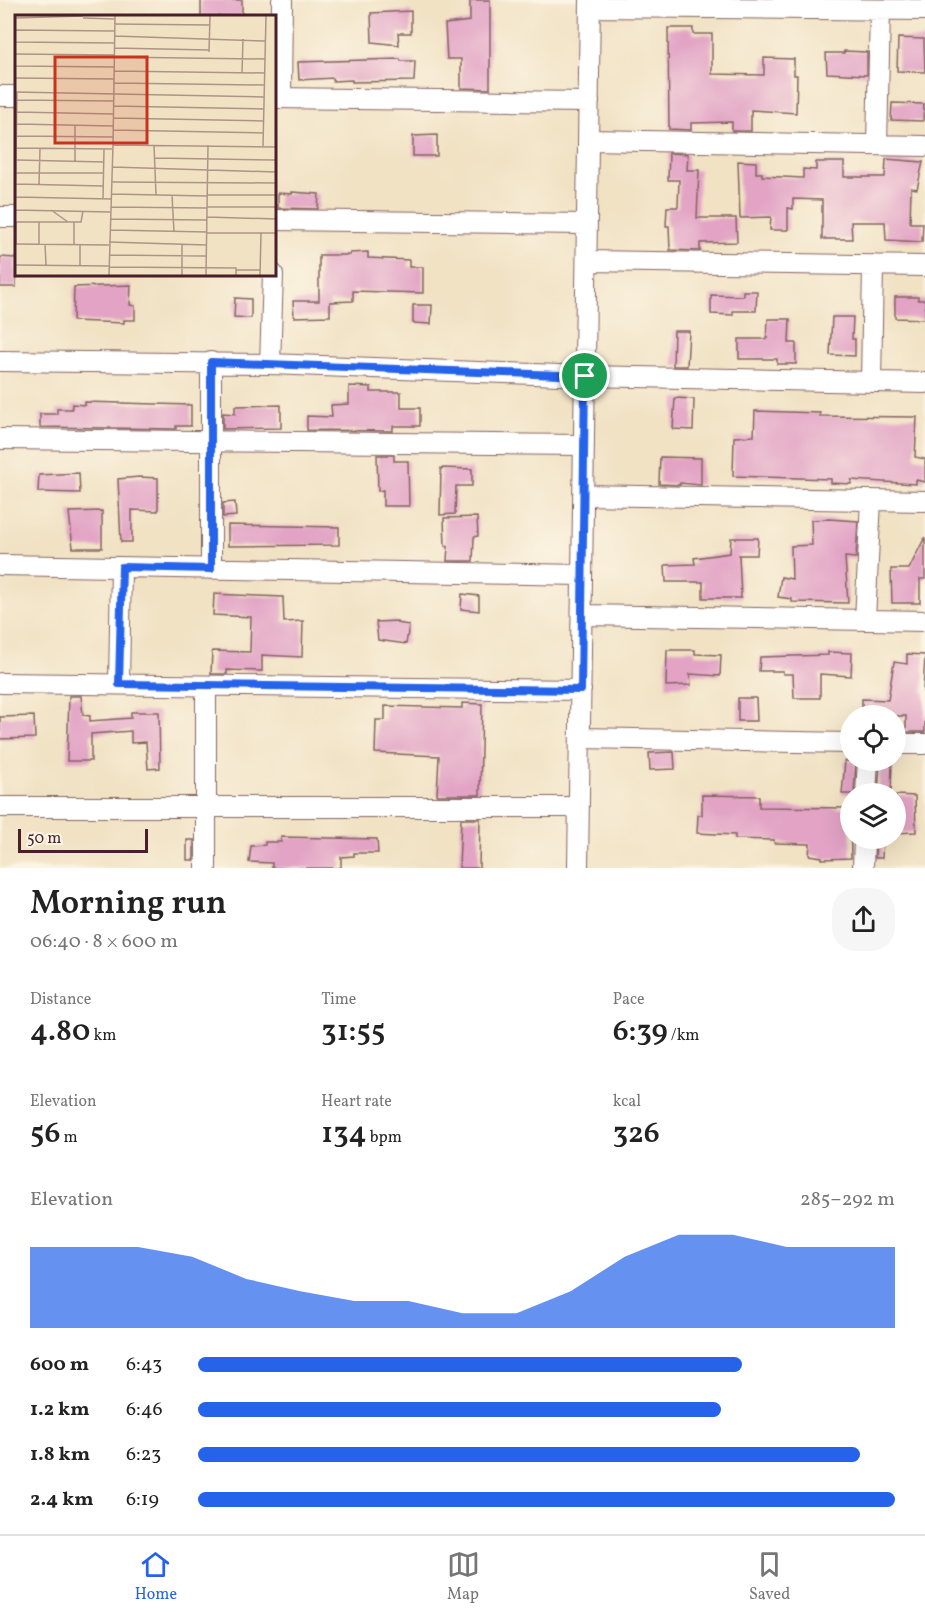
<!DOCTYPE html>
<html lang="en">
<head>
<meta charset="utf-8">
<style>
	body { margin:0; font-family:Vollkorn,serif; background:#f6f6f6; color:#222; height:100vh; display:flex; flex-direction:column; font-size:22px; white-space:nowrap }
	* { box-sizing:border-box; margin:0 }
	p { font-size:20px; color:#767676 }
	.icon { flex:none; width:33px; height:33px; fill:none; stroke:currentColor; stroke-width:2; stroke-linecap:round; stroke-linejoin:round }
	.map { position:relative; height:868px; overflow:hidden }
	.details { display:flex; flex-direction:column; background:#fff; flex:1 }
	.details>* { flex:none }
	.controls { position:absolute; left:840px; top:705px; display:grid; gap:12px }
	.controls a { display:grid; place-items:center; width:66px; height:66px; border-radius:50%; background:#fff; box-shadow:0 6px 24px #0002; font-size:30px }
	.scale { position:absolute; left:18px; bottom:15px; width:130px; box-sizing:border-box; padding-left:6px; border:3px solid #4a1f2b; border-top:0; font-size:16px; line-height:21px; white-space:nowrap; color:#4a1f2b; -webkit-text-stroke:4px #fcf5e5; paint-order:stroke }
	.pin { position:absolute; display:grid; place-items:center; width:51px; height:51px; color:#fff; margin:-26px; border:3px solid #fff; border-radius:50%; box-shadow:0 2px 6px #0007 }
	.round { display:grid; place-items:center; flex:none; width:63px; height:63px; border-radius:24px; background:#f6f6f6 }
	.headline { display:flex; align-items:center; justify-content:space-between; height:102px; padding:0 30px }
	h1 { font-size:33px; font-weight:600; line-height:45px }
	.metrics { display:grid; grid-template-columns:repeat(3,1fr); gap:9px; height:102px; padding:6px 30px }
	.metrics div { display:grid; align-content:center }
	.metrics b { font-size:30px; font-weight:600 }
	.metrics small { font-size:16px; font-weight:400 }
	.metrics p { font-size:16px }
	.chart { height:168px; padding:12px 30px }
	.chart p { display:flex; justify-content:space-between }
	.chart svg { width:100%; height:108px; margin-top:6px; fill:#2563eb; opacity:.7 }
	ul { padding:0 30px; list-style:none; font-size:20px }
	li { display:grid; grid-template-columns:96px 72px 1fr; align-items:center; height:45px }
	li i { height:15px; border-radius:8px; background:#2563eb }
	.menu { display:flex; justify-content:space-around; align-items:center; height:84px; border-top:2px solid #e0e0e0; background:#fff; font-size:16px; color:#767676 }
	.menu a { display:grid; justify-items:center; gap:3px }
	.menu .current { color:#2563eb }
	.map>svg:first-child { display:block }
</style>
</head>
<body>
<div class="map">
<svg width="925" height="868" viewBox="0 0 925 868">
	<rect width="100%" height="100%" fill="#fcf5e5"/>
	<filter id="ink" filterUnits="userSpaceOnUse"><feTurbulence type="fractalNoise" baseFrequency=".0167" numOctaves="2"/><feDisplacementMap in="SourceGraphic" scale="12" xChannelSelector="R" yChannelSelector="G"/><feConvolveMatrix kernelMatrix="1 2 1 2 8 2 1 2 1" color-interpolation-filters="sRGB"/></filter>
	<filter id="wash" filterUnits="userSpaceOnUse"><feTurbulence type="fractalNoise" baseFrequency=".008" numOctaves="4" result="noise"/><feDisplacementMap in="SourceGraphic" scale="24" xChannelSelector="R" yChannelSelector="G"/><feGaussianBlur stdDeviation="1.35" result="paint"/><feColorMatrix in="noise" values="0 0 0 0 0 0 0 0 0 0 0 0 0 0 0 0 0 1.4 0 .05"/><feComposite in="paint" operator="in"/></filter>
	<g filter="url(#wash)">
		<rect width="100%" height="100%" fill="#f1e2c4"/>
		<g id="blocks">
			<!-- building -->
			<path fill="#e2a3c5" d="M201 0H242V16H201Z
				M470 0H490V89L461 88V59H447L445 24 470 21Z
				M411 11V33H398L399 45 372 42 371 13Z
				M668 28H693V34H712V74L764 75V58L794 59V75H797L796 113 751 110V131H732V122L691 123V130L669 129Z
				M898 38 924 39 925 72 897 71Z
				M844 51 867 52V75L827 73 826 53H844Z
				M400 59 401 61H415L414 81 352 82V80L333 81V78L299 80 298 62Z
				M892 103 924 104 923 121 891 120Z
				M437 135V156H413V136Z
				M669 153 688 154 687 170H699L697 218H736L737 242 700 243V251L670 250 669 226H666L667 207H678L679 180H668Z
				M886 159 923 162 917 189 911 188 910 223H923L922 242 886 240 885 222H851L852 239H822V200L793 199V209L788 208V230H770L771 217 740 218 738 161 756 162V173H762V176L803 178V169L816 170V162H844V177H885Z
				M292 192 319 194 318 209 278 208V193L292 194Z
				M368 252V258L409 260V267H423V293L353 291V301L330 302V316L294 317 293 301H319V255H350V253Z
				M0 257 16 258V287H0Z
				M131 285 130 305 135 306V320H124V323L73 321 74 287Z
				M743 291H757L756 311H733V315L711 314V295L743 296Z
				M895 297H918V300H925V319L895 318Z
				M235 298 251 299V318L234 317Z
				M413 305H432L431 324 413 323Z
				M832 317H853L852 339H855V356L830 355Z
				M768 319H790L789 343H796V364H777V359H739V339H767Z
				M674 331H689L687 366H673Z
				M349 386 371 387V392H401V408H420V426H393V431L307 430V416L332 417 331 405 349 404Z
				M675 398 694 399 693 430 673 429Z
				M85 402 191 405V426H176V429L40 427V414H57V409H72V404L85 405Z
				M281 405V428L223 429V413L235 414V406Z
				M755 411 820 413V416L917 417 915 457 925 459V482L916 480V484L851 480V484L831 483V479L733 476 734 437 754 436Z
				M377 455H394V461H408L409 506H383V490L378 491Z
				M660 457 701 458V485L680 483V485L659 484Z
				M441 468 472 469V486H456L455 514 440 515Z
				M79 473 80 493 38 492 39 475Z
				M139 477 158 478V511L132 510V542H121L118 479Z
				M235 502 236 516 223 517V503Z
				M102 511V548H73L69 512Z
				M477 517 478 536 474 537 473 561H447L448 546H445L444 518Z
				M829 519 858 521 856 558 845 557 848 603 792 602V599L778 597 781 577 792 579 791 546 812 545 811 520Z
				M228 525 339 527V545L228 546Z
				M925 537V579H920V603H892L891 569H909Z
				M731 538H758L757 555H739L741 598H703V582H666L665 565 695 564 694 558 730 553Z
				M214 594 283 597 284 622 303 621 302 657 262 655V671L227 670V674H211L212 651 250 652 251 617 213 615Z
				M462 594 479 596V611L461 609Z
				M397 621V623L409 625 406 644 378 640 376 622Z
				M667 650H695V654L721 655 720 676 690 674 691 685 666 686Z
				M828 652 852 653 851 676 820 674V698H794L793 674H783V671H759L760 657 828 655Z
				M907 654 925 655 923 692H925V732H906V716H862V699L888 700 894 662 907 664Z
				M69 696H81L83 715 90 716V721L131 718V712H159L160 768 148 769 146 742 131 743V731L91 734V761H67Z
				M738 698H756L757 721H738Z
				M462 703 482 704 480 795H437L439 756 375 753 376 720H385V706L462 708Z
				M34 716 35 738 0 739V717Z
				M674 752 675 769 650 770 649 753Z
				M845 761H856L854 794H842Z
				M880 761H892L891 794H878Z
				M702 795 759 796V807L850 808 851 858 822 859V857L809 855 810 844 774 843V840L735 839V835L697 833 698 815H702Z
				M896 795 915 796 916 832 896 833Z
				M461 819H480L479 868H459Z
				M281 837 377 839 378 853H354V856L341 857V868H272V863L249 862 251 846 265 845V842H281Z
				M876 838H883L882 858H875Z
				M187 840H194V860H187Z"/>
		</g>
	</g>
	<g filter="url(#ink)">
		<use href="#blocks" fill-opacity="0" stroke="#846361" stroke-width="1.5"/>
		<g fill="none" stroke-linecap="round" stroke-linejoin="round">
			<defs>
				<path id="minor" d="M590 7 925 10
					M0 96H16
					M274 98 589 102
					M281 98 282 0
					M588 140 925 146
					M877 145 880 10
					M0 217H16
					M274 220 587 224
					M587 261 925 266
					M0 361 270 364 585 376 925 383
					M211 362V569
					M270 364 273 274
					M871 382 873 265
					M0 439 584 445
					M583 495 925 501
					M0 565 582 575
					M582 615 925 621
					M865 620 871 500
					M0 683 581 690
					M119 684 121 567
					M206 686V868
					M580 738 850 743
					M896 744H925
					M866 794 868 760
					M0 807H579
					M578 868 590 0
					M863 868 864 838"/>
			</defs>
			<!-- minor casing -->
			<use href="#minor" stroke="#846361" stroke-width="22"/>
			<!-- minor -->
			<use href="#minor" stroke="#fff" stroke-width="20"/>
		</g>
	</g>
	<g fill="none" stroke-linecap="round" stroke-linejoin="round" filter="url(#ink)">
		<defs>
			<path id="route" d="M211 362 585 376 581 690 119 684 122 567 211 569Z"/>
		</defs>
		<!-- route casing -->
		<use href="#route" stroke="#fff" stroke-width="12"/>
		<!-- route -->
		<use href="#route" stroke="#2563eb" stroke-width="8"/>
	</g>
	<!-- overview -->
	<g transform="translate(15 15)">
		<rect width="261" height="261" fill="#f1e2c4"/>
		<path fill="none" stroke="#ae9487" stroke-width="1.5" d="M0 3 68 1M68 3 99 4M99 9 195 10M99 21 250 26M0 27V15L99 16M0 27 99 28M99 33 194 35M194 37 195 1M0 39 99 40M99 42 250 44M0 46V51L99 52M99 56 250 58M227 58 228 24M0 63 99 64M99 68 249 70M0 77 249 82M2 85 98 86M98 91 249 94M2 97 98 99M98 103 249 106M2 109 98 111M60 110V146M98 115 248 118M2 121 98 122M98 130 100 1M139 130 141 180M248 131 251 1M1 133 97 134M140 143 261 145M2 145 89 147M97 152 261 157M1 158H88M96 167 261 168M1 169 88 171M24 170 25 133M96 179 192 181M157 180 159 217M192 180H261M1 182 96 184M88 183 89 134M96 192 192 193M192 192H261M0 195 95 197M36 195 53 207M192 202 261 204M95 204 192 205M0 207 2 77M95 215 192 217M192 218H261M94 227 192 230M0 229 94 230M1 229V207H66L68 196M24 229V207M30 229 31 250M59 229V207M94 240 191 241M0 250 94 251M65 251V229M94 252 221 253V260M221 255H245M94 260 98 130 261 132M167 260V229M191 260 193 130M245 260 246 218"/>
		<path fill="#c8321e" fill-opacity="0.15" stroke="#c8321e" stroke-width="3" d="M40 42H132V128H40Z"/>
		<rect width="261" height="261" fill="none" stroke="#4a1f2b" stroke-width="3"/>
	</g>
</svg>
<div class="controls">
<a><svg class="icon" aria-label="locate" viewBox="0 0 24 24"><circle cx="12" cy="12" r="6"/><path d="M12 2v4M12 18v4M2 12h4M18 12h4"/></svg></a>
<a><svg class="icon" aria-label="layers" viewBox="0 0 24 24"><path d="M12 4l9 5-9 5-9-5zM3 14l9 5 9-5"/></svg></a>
</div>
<div class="scale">50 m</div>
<div class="pin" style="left:585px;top:376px;background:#1e9e55"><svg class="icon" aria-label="arrive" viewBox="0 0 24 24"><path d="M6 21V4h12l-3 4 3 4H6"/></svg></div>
</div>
<section class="details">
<div class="headline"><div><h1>Morning run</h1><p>06:40 · 8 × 600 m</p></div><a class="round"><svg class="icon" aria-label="share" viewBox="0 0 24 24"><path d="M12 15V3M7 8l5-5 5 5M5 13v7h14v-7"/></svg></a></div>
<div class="metrics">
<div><p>Distance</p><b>4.80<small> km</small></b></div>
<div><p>Time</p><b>31:55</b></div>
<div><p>Pace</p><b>6:39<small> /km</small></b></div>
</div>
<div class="metrics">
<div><p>Elevation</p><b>56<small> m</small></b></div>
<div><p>Heart rate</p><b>134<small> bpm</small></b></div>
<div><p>kcal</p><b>326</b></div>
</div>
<div class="chart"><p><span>Elevation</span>285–292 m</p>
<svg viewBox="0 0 160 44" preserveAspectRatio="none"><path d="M0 44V11L10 11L20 11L30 15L40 24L50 29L60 33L70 33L80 38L90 38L100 29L110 15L120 6L130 6L140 11L150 11L160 11V44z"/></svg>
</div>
<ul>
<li><b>600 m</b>6:43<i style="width:78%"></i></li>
<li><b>1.2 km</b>6:46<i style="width:75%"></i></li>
<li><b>1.8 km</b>6:23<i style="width:95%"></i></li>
<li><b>2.4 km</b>6:19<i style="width:100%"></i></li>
</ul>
</section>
<nav class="menu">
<a class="current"><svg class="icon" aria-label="home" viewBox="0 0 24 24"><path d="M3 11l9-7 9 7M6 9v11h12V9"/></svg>Home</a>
<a><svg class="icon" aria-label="map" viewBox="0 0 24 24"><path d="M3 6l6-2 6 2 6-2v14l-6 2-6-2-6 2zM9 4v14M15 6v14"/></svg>Map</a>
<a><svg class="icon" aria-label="saved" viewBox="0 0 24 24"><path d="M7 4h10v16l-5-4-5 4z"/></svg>Saved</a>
</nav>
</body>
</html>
